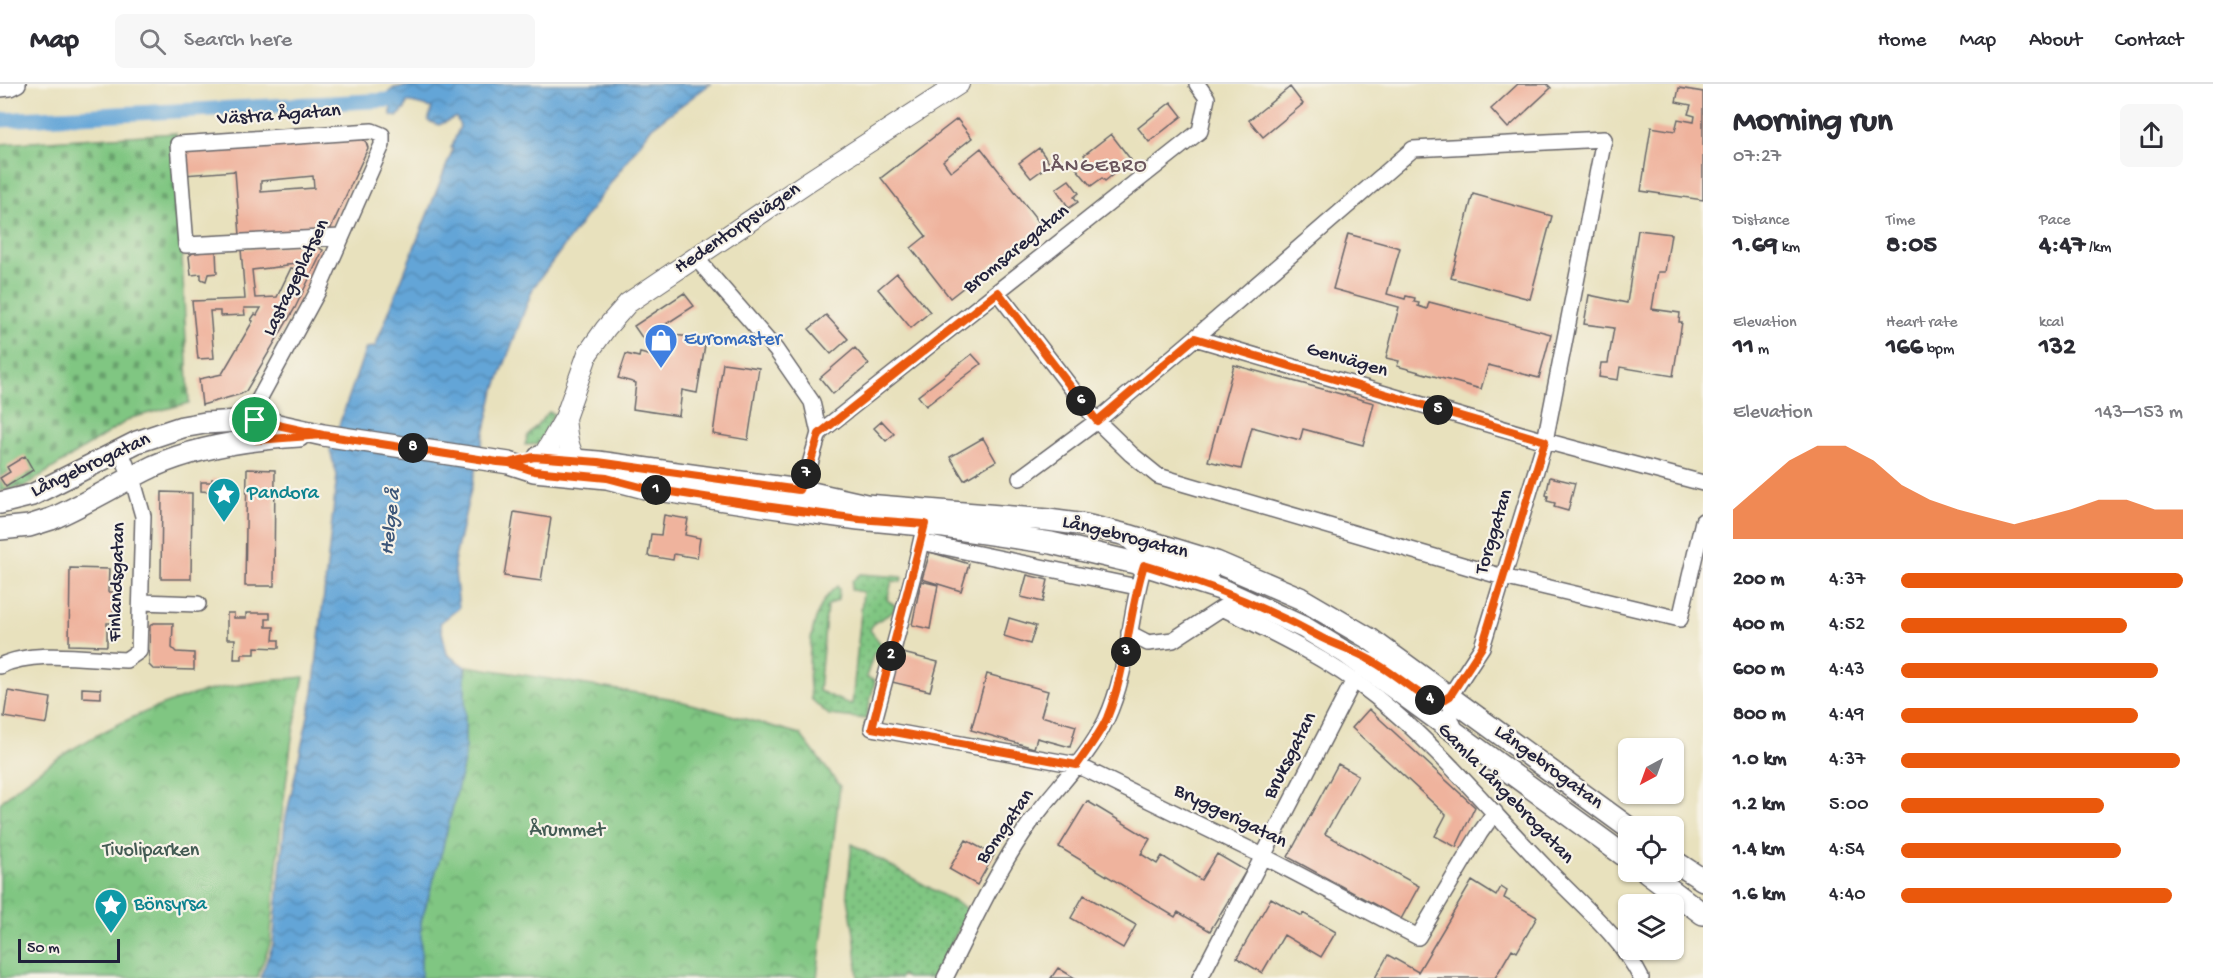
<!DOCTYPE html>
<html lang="en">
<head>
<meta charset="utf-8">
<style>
	body { margin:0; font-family:"Gochi Hand",sans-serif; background:#f7f7f7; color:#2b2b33; height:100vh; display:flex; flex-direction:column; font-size:22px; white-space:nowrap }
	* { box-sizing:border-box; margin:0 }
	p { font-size:20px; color:#7c7c81 }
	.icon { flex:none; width:33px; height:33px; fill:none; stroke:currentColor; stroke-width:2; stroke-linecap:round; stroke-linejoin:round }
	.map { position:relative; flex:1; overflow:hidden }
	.details { display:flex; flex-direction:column; background:#fff; width:510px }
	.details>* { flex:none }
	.needle { width:39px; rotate:221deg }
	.controls { position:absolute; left:1618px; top:654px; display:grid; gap:12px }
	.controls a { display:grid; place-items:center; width:66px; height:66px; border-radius:9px; background:#fff; box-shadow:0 2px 4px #0004; font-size:30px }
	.scale { position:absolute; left:18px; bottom:15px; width:102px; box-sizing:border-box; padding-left:6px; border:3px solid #22223b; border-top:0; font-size:16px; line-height:21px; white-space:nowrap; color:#22223b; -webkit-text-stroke:4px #f7f3e8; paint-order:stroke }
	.pin { position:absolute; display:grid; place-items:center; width:51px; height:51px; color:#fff; margin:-26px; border:3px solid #fff; border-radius:50%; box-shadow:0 2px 6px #0007 }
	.km { position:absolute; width:30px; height:30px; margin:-15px; border-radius:50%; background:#222; color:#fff; font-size:16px; line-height:30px; text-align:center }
	.round { display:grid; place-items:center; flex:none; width:63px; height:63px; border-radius:9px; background:#f7f7f7 }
	.overview { display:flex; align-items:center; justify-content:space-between; height:102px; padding:0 30px }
	h1 { font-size:33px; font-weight:800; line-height:45px }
	.stats { display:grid; grid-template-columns:repeat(3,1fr); gap:9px; height:102px; padding:6px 30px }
	.stats div { display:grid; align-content:center }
	.stats b { font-size:26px; font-weight:800 }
	.stats small { font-size:16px; font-weight:400 }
	.stats p { font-size:16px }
	.chart { height:168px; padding:12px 30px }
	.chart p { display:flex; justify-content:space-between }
	.chart svg { width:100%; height:108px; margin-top:6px; fill:#ea580c; opacity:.7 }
	ul { padding:0 30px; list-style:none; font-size:20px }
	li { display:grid; grid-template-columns:96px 72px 1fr; align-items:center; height:45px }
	li i { height:15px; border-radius:8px; background:#ea580c }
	header { display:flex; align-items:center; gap:36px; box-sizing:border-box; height:84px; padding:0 30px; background:#fff; border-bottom:2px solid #e1e1e2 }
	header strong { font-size:28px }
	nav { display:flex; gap:33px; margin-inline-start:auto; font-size:21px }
	.search { width:420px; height:54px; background:#f7f7f7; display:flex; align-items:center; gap:15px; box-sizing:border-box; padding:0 21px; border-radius:9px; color:#7c7c81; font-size:22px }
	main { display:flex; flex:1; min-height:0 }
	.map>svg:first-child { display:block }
</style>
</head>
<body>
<header>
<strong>Map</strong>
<div class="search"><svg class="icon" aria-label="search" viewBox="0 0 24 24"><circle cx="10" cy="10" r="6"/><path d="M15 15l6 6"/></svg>Search here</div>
<nav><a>Home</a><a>Map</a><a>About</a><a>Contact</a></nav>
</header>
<main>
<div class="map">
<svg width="1703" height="894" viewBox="0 0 1703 894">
	<defs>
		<pattern id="grass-dots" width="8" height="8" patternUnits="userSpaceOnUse" patternTransform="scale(1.5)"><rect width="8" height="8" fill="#80c682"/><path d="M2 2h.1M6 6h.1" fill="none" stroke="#68a06c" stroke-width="1.8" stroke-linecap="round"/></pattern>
		<pattern id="cemetery-stones" width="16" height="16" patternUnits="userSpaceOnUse" patternTransform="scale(1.5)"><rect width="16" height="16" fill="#80c682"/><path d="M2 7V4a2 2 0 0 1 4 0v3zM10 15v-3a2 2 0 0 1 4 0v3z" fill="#68a06c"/></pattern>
		<pattern id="park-crowns" width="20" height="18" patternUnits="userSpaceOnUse" patternTransform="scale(1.5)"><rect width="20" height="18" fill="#80c682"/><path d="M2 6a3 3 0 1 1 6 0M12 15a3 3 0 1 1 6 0" fill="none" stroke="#68a06c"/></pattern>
		<pattern id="water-waves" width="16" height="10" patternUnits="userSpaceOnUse" patternTransform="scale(1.5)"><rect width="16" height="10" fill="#63a5d7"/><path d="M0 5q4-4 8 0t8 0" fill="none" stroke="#5186b0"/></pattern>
	</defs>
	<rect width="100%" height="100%" fill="#f7f3e8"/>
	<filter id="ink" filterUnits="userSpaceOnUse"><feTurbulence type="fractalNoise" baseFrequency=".0167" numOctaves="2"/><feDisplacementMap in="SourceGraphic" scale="12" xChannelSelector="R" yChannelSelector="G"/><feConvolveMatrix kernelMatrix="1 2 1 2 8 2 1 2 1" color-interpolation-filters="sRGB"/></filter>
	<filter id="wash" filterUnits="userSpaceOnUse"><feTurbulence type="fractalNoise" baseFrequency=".008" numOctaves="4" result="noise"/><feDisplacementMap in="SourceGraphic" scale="24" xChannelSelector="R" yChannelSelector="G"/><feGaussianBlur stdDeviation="1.35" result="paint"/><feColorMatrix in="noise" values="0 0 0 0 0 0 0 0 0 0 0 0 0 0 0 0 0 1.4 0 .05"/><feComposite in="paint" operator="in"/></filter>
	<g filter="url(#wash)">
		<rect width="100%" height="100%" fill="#e8e1bd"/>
		<!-- grass -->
		<path fill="url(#grass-dots)" stroke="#51745e" stroke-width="1.5" d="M549 328 554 330 538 360 525 361 528 351Z
			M860 490 902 493 901 498 892 497 887 516 895 521 893 528 874 539 870 546 884 564 883 570 874 569 866 593 875 597 866 635 829 631 811 615C807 579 807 526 837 502L839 505 838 516 827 522 819 607C831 611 840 618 852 620L863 508 851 506 852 497Z
			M852 760 969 826 933 894H907L902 891 900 894H858L855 856 847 808Z"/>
		<!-- cemetery -->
		<path fill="url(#cemetery-stones)" stroke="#51745e" stroke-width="1.5" d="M176 49 189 319 131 334 25 402 0 407V60Z"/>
		<!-- park -->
		<path fill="url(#park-crowns)" stroke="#51745e" stroke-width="1.5" d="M467 582 669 614 800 650 840 702 817 894H382L432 686Z
			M304 593 292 654 281 738 270 860 257 894H0V719C49 672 134 627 199 609 233 600 269 597 304 593Z"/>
		<!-- water -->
		<path fill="url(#water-waves)" stroke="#426489" stroke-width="1.5" d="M425 0H710L652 43 533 204 493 311 454 478 459 524 440 539 447 570 465 583V674L442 767 421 838V894H260L273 861 285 738 313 609 337 391 330 367 366 264 375 263 453 65 451 64 460 42 456 33 439 41 428 37 432 24 407 18 405 25 397 33 391 31 390 7 394 4Z"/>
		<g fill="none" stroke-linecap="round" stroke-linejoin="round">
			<!-- canal -->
			<path stroke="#63a5d7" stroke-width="15" d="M0 36 390 16"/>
		</g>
		<g id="blocks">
			<!-- building -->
			<path fill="#efb39d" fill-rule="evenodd" d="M1518 0H1547L1551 4 1508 44 1491 25Z
				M1290 3 1303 20 1263 53 1249 36Z
				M1679 4 1703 8V116L1641 107 1651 43 1675 47 1678 35 1694 38 1695 32 1688 30 1691 21 1676 18Z
				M1171 18 1182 32 1149 58 1138 44Z
				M957 35 972 54 943 77 951 88 981 64 1042 142 950 214 911 164 926 152 881 94Z
				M1111 50 1131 76 1105 97 1102 94 1091 102 1076 84 1087 75 1084 71Z
				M362 55 366 58 368 64 330 146 240 151 235 87 184 91 181 65ZM313 92 314 104 261 108V97Z
				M1039 64 1050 80 1031 94 1019 79Z
				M1069 96 1079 109 1074 113 1078 118 1069 124 1056 105Z
				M1473 110 1552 132 1530 215 1451 194Z
				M1638 146 1671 150 1665 188H1658L1652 225 1680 229 1679 238H1682L1673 292 1620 283 1618 296 1599 293 1601 279H1608L1614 244 1584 240 1589 211 1627 219Z
				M1348 150 1400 164 1387 210 1405 215 1406 212 1415 214 1414 218 1419 219 1418 222 1427 225 1429 218 1551 250 1539 294 1488 281 1481 305 1397 282 1399 277 1386 274 1399 223 1333 205Z
				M312 160 323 166 295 224 246 307 241 310 202 321 199 295 222 290 253 237 251 236 255 230 257 231 261 224H244L245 231 220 232V227H210L214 274 198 275 192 217 245 215 241 165ZM298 179 295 185 291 184 277 213 255 214 252 186 287 182V180Z
				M216 167 217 189 208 190 206 197 201 195V190L191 191 189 172 193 169Z
				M897 189 930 228 911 244 878 205Z
				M684 209 694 222 643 255 634 242Z
				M826 231 848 255 831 270 809 245Z
				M674 251 706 255 697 309 682 306 679 332 633 325 636 299 618 294 626 270 639 273 640 269 670 276Z
				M855 264 869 280 833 310 820 294Z
				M972 270 981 280 926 322 918 312Z
				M723 279 759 284 748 356 713 350Z
				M1234 281 1374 319 1363 361 1303 345 1300 356 1252 343 1241 385 1208 377Z
				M882 337 894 350 886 357 874 344Z
				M983 354 996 377 964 396 950 373Z
				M25 372 33 386 6 403 0 394 10 388 7 383Z
				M247 385 275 386 274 502H245Z
				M1550 393 1575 399 1568 427 1554 423 1555 419 1547 417 1548 412 1546 411Z
				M212 395H223L222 413H212V408L201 407V398H212Z
				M162 408 192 409 191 495H161Z
				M514 428 551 434 541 497 504 492Z
				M664 431 688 435 685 451 700 454 697 474 674 470 673 476 648 472 651 450 661 451Z
				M930 468 969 480 961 507 922 495Z
				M70 484 109 485 108 508H114L113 539H107V562L69 561Z
				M1027 491 1048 496 1043 518 1021 513Z
				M921 497 938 501 930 545 912 541Z
				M227 529H234V534H246V529H270V535H266V543H274L273 556H279V564L255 563V570H242V575H234L235 555H227Z
				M1009 534 1036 542 1030 560 1004 552Z
				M153 539H173L172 564 176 568 194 569V586L153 585 149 581 150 542Z
				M899 568 938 578 930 607 892 598Z
				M987 590 1048 607 1041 632 1076 642 1070 663 1037 654 1034 664 971 646Z
				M82 604 101 605V614L82 613Z
				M8 607 51 614 47 640 4 633Z
				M1369 625 1475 723 1456 763 1435 752 1446 731 1352 644Z
				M1338 680 1358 691 1325 750 1419 802 1401 835 1288 773Z
				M1087 717 1150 755 1141 770 1157 780 1162 772 1201 796 1217 770 1246 787 1210 847 1178 828 1175 833 1059 763Z
				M966 756 994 771 977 801 949 785Z
				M1472 797 1496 812 1501 803 1507 807 1504 814 1537 833 1517 868 1512 865 1495 894H1375L1388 871 1418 888Z
				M1084 811 1136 841 1123 864 1071 834Z
				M1271 814 1302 832 1303 829 1336 848 1321 873 1284 851 1262 889 1237 874Z
				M1058 884 1075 894H1051Z"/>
		</g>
	</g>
	<g filter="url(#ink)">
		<use href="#blocks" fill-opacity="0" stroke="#676568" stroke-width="1.5"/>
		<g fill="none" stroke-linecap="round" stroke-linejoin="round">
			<defs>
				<path id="minor" d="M0 5 10 4 18 0
					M695 173 776 266 812 318 819 349 810 380 799 406 792 412
					M998 209 1097 337 1131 370 1158 392 1503 493 1680 535 1703 437
					M1195 254 1413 65 1604 55 1545 357 1482 563 1450 612
					M256 344 257 319 318 207 382 61V51L372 47 178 60 186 161 341 153
					M819 349 1200 47 1207 14 1197 0
					M1020 394 1097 337 1195 254 1545 357 1703 399
					M925 440 915 484 872 644 1077 681 1263 772 1418 853 1480 749 1495 728
					M1122 451 1138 465 1144 481 1149 474 1156 473 1212 487
					M921 458 1137 503
					M141 518 198 520
					M1129 549 1148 559 1173 556 1222 524C1275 549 1330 576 1376 613 1439 663 1490 727 1546 784 1578 818 1620 851 1641 894
					M1373 577 1433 618 1442 617 1450 612 1451 635 1456 648
					M0 582C34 565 89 575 126 576L139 567 143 432 135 404 120 365
					M945 894C971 843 995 789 1028 742 1053 706 1087 676 1106 636 1129 587 1129 531 1144 481
					M1200 894 1354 596"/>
				<path id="tertiary" d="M565 334C567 356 569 368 582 387
					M542 374 565 334 588 269 606 244 628 219 809 97 959 0"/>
				<path id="secondary" d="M539 373 598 378 799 406 866 421 1048 436 1085 441 1131 452 1216 478 1300 514 1370 555 1629 744
					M0 419 32 411 137 358 182 343 205 339 255 336 323 351 509 379 534 387 607 394 645 404 764 422 859 435 944 443 1051 459 1144 481 1220 505 1305 544 1346 569 1629 775
					M0 445 29 442 51 435C86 420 119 399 154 382 199 362 250 355 299 352
					M1674 777 1703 796
					M1647 788 1703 830"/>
			</defs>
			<!-- minor casing -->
			<use href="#minor" stroke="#676568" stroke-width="18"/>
			<!-- tertiary casing -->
			<use href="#tertiary" stroke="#676568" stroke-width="22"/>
			<!-- secondary casing -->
			<use href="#secondary" stroke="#676568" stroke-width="24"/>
			<!-- minor -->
			<use href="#minor" stroke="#fff" stroke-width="15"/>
			<!-- tertiary -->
			<use href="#tertiary" stroke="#fff" stroke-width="20"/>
			<!-- secondary -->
			<use href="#secondary" stroke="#fff" stroke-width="21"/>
		</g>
	</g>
	<g fill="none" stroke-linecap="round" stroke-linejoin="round" filter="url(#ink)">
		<defs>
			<path id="route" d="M255 336 323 351 498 378 509 379 534 387 607 394 645 404 764 422 859 435 925 440 872 644 1077 681C1087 666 1100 650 1107 634 1127 585 1128 531 1144 481 1206 499 1265 523 1322 554 1338 562 1356 567 1372 577 1394 589 1412 606 1433 618L1442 617 1450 612 1482 563 1545 357 1195 254 1097 337 998 208 819 350 810 380 799 406 598 378 534 373 509 379 498 378 330 352 323 351 257 356 255 336"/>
		</defs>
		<!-- route casing -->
		<use href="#route" stroke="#fff" stroke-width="12"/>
		<!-- route -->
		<use href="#route" stroke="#ea580c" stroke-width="8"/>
	</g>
	<!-- icons -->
	<defs>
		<symbol id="shop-pin" viewBox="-11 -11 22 30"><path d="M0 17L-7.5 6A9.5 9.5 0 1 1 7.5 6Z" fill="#3f7fe0" stroke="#f7f3e8"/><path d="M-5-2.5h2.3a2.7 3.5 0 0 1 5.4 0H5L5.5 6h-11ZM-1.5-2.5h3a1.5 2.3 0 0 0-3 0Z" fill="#fff"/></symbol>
		<symbol id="sight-pin" viewBox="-11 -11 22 30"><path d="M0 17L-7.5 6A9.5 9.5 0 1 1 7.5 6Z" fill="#0f9aa8" stroke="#f7f3e8"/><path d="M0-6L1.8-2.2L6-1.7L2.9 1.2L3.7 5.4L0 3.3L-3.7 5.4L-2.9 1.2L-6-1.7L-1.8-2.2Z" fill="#fff"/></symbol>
	</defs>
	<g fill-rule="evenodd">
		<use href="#shop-pin" x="642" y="237" width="38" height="52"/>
		<use href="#sight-pin" x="205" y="391" width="38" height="52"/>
		<use href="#sight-pin" x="92" y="802" width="38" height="52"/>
	</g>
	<g text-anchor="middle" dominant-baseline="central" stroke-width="4.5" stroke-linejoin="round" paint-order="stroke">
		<!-- street labels -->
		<g font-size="20" fill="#22223b" stroke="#f7f3e8">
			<text transform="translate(279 32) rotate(-4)">Västra Ågatan</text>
			<text transform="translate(738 145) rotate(-34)">Hedentorpsvägen</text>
			<text transform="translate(1017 166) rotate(-39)">Bromsaregatan</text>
			<text transform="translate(297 194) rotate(-64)">Lastageplatsen</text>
			<text transform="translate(1347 277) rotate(16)">Genvägen</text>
			<text transform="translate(91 382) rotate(-25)">Långebrogatan</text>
			<text transform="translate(1495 448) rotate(-73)">Torggatan</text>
			<text transform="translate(1125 454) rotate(14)">Långebrogatan</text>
			<text transform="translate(118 498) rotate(-88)">Finlandsgatan</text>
			<text transform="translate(1291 672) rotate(-63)">Bruksgatan</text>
			<text transform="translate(1548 684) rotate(36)">Långebrogatan</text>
			<text transform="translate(1505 710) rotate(46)">Gamla Långebrogatan</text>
			<text transform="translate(1230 733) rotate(26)">Bryggerigatan</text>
			<text transform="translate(1006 743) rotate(-55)">Bomgatan</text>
		</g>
		<!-- shop labels -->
		<g font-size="20" fill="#366cbe" stroke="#f7f3e8" text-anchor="start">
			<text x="684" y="256">Euromaster</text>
		</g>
		<!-- culture labels -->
		<g font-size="20" fill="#0d838f" stroke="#f7f3e8" text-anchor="start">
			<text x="247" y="410">Pandora</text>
			<text x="134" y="821">Bönsyrsa</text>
		</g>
		<!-- park labels -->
		<g font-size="20" fill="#435b54" stroke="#f7f3e8">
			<text x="567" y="747">Årummet</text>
			<text x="151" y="767">Tivoliparken</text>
		</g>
		<!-- neighbourhood labels -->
		<g font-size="21" letter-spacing="1.5" fill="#6a555d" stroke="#f7f3e8">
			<text x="1095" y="83">LÅNGEBRO</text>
		</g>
		<!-- water labels -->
		<g font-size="21" font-style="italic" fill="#3c5679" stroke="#f7f3e8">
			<text transform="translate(392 438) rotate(-84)">Helge å</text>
		</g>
	</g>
</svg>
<div class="controls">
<a><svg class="needle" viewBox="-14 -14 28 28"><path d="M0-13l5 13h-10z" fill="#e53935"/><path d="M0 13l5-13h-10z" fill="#7c7c81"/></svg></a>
<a><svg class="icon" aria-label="locate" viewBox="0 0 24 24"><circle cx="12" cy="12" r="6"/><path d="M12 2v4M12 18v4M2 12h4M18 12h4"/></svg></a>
<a><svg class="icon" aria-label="layers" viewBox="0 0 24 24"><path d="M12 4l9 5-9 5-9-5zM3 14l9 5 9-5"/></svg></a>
</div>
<div class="scale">50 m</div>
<div class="pin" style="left:255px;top:336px;background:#1e9e55"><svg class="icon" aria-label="arrive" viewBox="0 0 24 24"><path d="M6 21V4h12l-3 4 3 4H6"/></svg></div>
<b class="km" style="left:656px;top:406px">1</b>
<b class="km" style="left:891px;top:572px">2</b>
<b class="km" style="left:1126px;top:568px">3</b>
<b class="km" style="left:1430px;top:616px">4</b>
<b class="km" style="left:1438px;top:326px">5</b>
<b class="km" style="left:1081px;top:317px">6</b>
<b class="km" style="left:806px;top:390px">7</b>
<b class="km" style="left:413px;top:364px">8</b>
</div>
<section class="details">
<div class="overview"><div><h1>Morning run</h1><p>07:27</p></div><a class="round"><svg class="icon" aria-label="share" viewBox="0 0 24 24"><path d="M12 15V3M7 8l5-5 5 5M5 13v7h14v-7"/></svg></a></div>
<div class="stats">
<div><p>Distance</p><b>1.69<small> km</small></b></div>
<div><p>Time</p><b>8:05</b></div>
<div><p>Pace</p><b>4:47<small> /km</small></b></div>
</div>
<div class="stats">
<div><p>Elevation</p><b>11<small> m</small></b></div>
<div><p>Heart rate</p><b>166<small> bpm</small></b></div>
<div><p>kcal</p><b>132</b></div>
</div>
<div class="chart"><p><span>Elevation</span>143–153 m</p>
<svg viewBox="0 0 160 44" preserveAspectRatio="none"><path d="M0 44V32L10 22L20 12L30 6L40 6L50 12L60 22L70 28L80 32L90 35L100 38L110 35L120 32L130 28L140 28L150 32L160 32V44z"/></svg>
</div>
<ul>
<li><b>200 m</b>4:37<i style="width:100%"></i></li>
<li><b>400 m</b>4:52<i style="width:80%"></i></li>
<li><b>600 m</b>4:43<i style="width:91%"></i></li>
<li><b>800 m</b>4:49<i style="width:84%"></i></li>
<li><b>1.0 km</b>4:37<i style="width:99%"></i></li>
<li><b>1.2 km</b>5:00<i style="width:72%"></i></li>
<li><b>1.4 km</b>4:54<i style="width:78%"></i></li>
<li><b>1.6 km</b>4:40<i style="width:96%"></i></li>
</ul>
</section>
</main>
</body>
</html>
